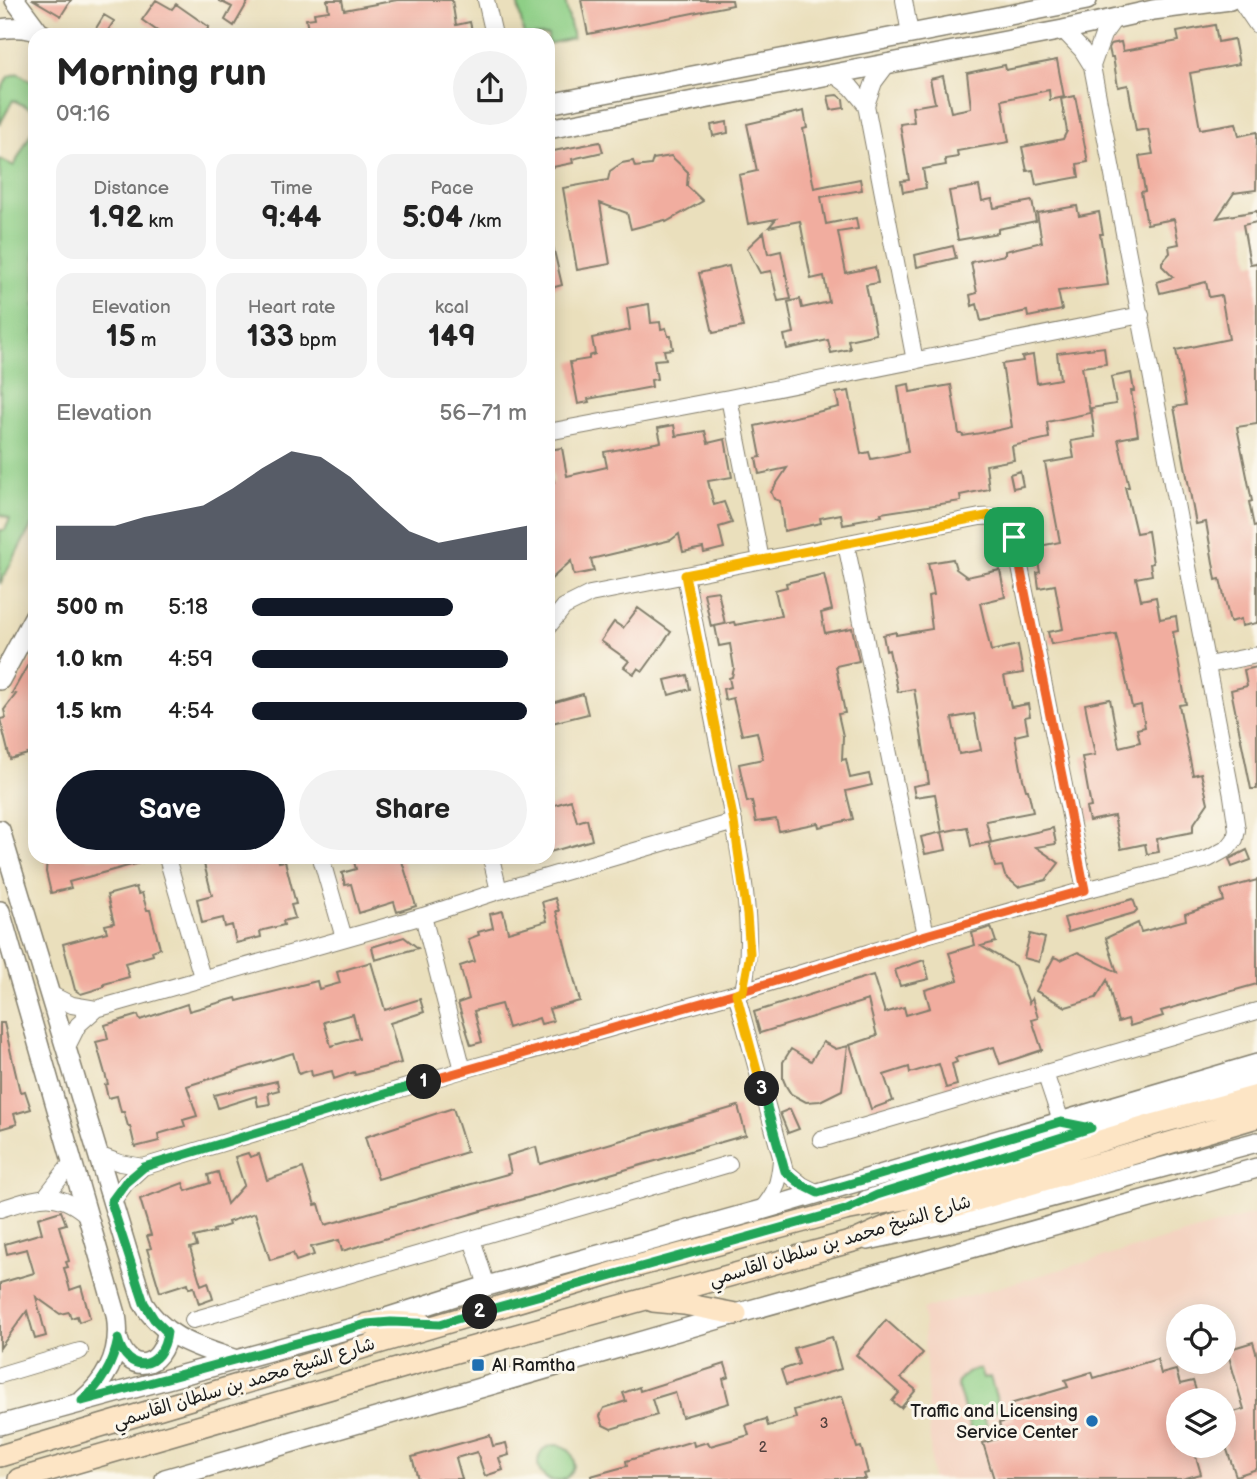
<!DOCTYPE html>
<html lang="en">
<head>
<meta charset="utf-8">
<style>
	body { margin:0; font-family:"Balsamiq Sans","Playpen Sans Arabic",sans-serif; background:#f2f2f2; color:#222; height:100vh; display:flex; flex-direction:column; font-size:26px; white-space:nowrap }
	* { box-sizing:border-box; margin:0 }
	p { font-size:23px; color:#767676 }
	.icon { flex:none; width:38px; height:38px; fill:none; stroke:currentColor; stroke-width:2; stroke-linecap:round; stroke-linejoin:round }
	.map { position:relative; flex:1; overflow:hidden }
	.sheet { position:absolute; left:28px; top:28px; width:527px; height:836px; display:flex; flex-direction:column; background:#fff; border-radius:21px; box-shadow:0 4px 18px #0003 }
	.sheet>* { flex:none }
	.buttons { position:absolute; left:1166px; top:1304px; display:grid; gap:14px }
	.buttons a { display:grid; place-items:center; width:70px; height:70px; border-radius:50%; background:#fff; box-shadow:0 4px 18px #0003; font-size:35px }
	.pin { position:absolute; display:grid; place-items:center; width:60px; height:60px; color:#fff; margin:-30px; border-radius:14px; box-shadow:0 4px 10px #0006 }
	.km { position:absolute; width:35px; height:35px; margin:-18px; border-radius:50%; background:#222; color:#fff; font-size:19px; line-height:35px; text-align:center }
	.round { display:grid; place-items:center; flex:none; width:74px; height:74px; border-radius:37px; background:#f2f2f2 }
	.overview { display:flex; align-items:center; justify-content:space-between; height:119px; padding:0 28px }
	h1 { font-size:38px; font-weight:700; line-height:52px }
	.metrics { display:grid; grid-template-columns:repeat(3,1fr); gap:10px; height:119px; padding:7px 28px }
	.metrics div { display:grid; align-content:center; border-radius:18px; background:#f2f2f2; text-align:center }
	.metrics b { font-size:30px; font-weight:700 }
	.metrics small { font-size:19px; font-weight:400 }
	.metrics p { font-size:19px }
	.chart { height:196px; padding:14px 28px }
	.chart p { display:flex; justify-content:space-between }
	.chart svg { width:100%; height:126px; margin-top:7px; fill:#111827; opacity:.7 }
	.cta { display:flex; gap:14px; margin-top:auto; padding:14px 28px }
	.cta a { flex:1; height:80px; border-radius:42px; background:#111827; color:#fff; font-size:28px; font-weight:700; line-height:80px; text-align:center }
	.cta a+a { background:#f2f2f2; color:#222 }
	ul { padding:0 28px; list-style:none; font-size:23px }
	li { display:grid; grid-template-columns:112px 84px 1fr; align-items:center; height:52px }
	li i { height:18px; border-radius:9px; background:#111827 }
	.map>svg:first-child { display:block }
</style>
</head>
<body>
<div class="map">
<svg width="1257" height="1479" viewBox="0 0 1257 1479">
	<rect width="100%" height="100%" fill="#fbf7ec"/>
	<filter id="ink" filterUnits="userSpaceOnUse"><feTurbulence type="fractalNoise" baseFrequency=".0143" numOctaves="2"/><feDisplacementMap in="SourceGraphic" scale="14" xChannelSelector="R" yChannelSelector="G"/><feConvolveMatrix kernelMatrix="1 2 1 2 8 2 1 2 1" color-interpolation-filters="sRGB"/></filter>
	<filter id="wash" filterUnits="userSpaceOnUse"><feTurbulence type="fractalNoise" baseFrequency=".00686" numOctaves="4" result="noise"/><feDisplacementMap in="SourceGraphic" scale="28" xChannelSelector="R" yChannelSelector="G"/><feGaussianBlur stdDeviation="1.57" result="paint"/><feColorMatrix in="noise" values="0 0 0 0 0 0 0 0 0 0 0 0 0 0 0 0 0 1.4 0 .05"/><feComposite in="paint" operator="in"/></filter>
	<g filter="url(#wash)">
		<rect width="100%" height="100%" fill="#eadfbc"/>
		<!-- built -->
		<path fill="#f4d3c1" fill-rule="evenodd" d="M1257 1213V1479H932L923 1309ZM1178 1316H1223V1362H1178ZM1178 1400H1223V1446H1178Z"/>
		<!-- green -->
		<path fill="#8ecf86" stroke="#557651" stroke-width="2" d="M517 0H565L573 38 548 44V35H524Z
			M18 73 35 84V111L13 100 0 124V92L8 77Z
			M35 125V519L0 584V530H5L10 519 0 514V159L14 166Z
			M980 1369 983 1379 990 1377 1000 1410 984 1415 988 1430 972 1435 957 1385C960 1373 969 1372 980 1369Z
			M538 1463a18 18 0 1 1 36 0a18 18 0 1 1-36 0Z"/>
		<g id="blocks">
			<!-- building -->
			<path fill="#f1ad9f" fill-rule="evenodd" d="M34 0H71L61 16Z
				M156 0 172 9 176 4 209 27 203 35H163L142 20Z
				M218 0H249L234 26 225 20 232 7Z
				M327 0H342L344 10 397 0H452L456 25 470 22 473 35H309L306 19 315 18 314 13 329 11Z
				M581 0H732L733 5 588 34Z
				M104 15 114 21 105 35H92Z
				M1215 25 1218 42 1234 39 1239 64 1190 73 1200 129 1236 123 1239 136 1257 132 1256 190 1234 193 1217 218 1257 211V222L1243 225 1250 264 1257 263V424L1237 427 1252 501 1249 502 1254 527 1257 526V623L1242 626 1241 619 1230 622 1220 579 1216 580 1206 522 1196 524 1174 407 1186 405 1176 350 1229 339 1221 295 1209 297 1206 282 1160 293 1157 282 1173 277 1162 266V262L1170 253 1169 246 1179 244 1174 219 1147 224 1141 192 1145 191 1139 156 1153 154 1148 129 1136 131 1128 85 1118 87 1113 57H1111L1109 48 1111 44 1121 42 1123 51 1179 41 1177 32Z
				M1057 60 1064 97 1050 100 1049 90 1002 100 1009 142 957 151 958 157 945 159 946 165 923 169 926 188 903 192 901 181 909 180 900 124 914 122 912 107 935 103 930 79 943 76 951 112 971 108 967 73 1005 65 1006 70Z
				M837 95 843 99 844 108 831 110 828 96Z
				M1075 96 1088 162 1077 164 1079 177 1036 185 1033 170 1027 171 1022 147 1063 139 1067 131 1061 99Z
				M804 111 807 128 803 129 814 188 860 179 862 190 821 197 826 224 856 218 858 229 838 232 846 273 875 267 878 283 866 285 876 334 848 340 850 349 831 353 828 340 787 349 784 335 794 333 788 302 800 299 802 308 829 302 824 276 811 279 800 221 769 227 776 219 748 224 739 175 757 171 747 124Z
				M727 122 728 133 713 136 711 125Z
				M600 142 603 152 572 159 573 163 548 168V152Z
				M671 156 688 172 687 186 703 201 666 222 665 220 631 229 627 213 600 203 610 264 577 270 563 188 608 180 610 171 622 163 633 161 635 167 651 165 653 159Z
				M979 186 982 201 992 199 994 208 1032 201 1036 221 998 229V233L958 240 949 191Z
				M1077 206 1079 216 1099 212 1103 234H1100L1108 285 1058 291 1062 310 1028 317 1027 311 981 321 977 304 972 306 970 295 977 293 971 262 1005 255V251L1042 242 1037 213Z
				M764 232 768 254 781 251 791 299 778 301 771 271 760 273 747 248Z
				M552 242 562 285 548 289V243Z
				M953 246 956 258 917 267 915 255Z
				M729 266 743 327 713 333 699 273Z
				M649 304 651 323 660 322 661 329 666 328 668 336H671L673 349 664 350 666 359 654 360 657 379 651 380 652 387 588 399 589 402 578 404 570 362 589 359V356L595 354 592 338 630 330 627 308Z
				M1104 347 1106 364 1082 367 1090 413 1047 422 1049 438 1012 446 1014 460 986 465 989 489 960 495 961 501 881 513 882 516 854 521 855 523 843 525 841 514 820 518 821 523 784 531 780 501 774 499 771 492 787 468 759 474 756 458 761 457 755 426 839 407 836 393 849 391 861 454 869 452 871 459 908 452 898 386 909 384 910 392 951 385 959 434H962L963 436 999 430 1012 427 1002 364 1023 361 1022 357 1033 355 1037 383 1060 379 1057 353Z
				M1131 373 1134 391H1131L1138 435 1118 439 1129 487H1125L1136 533 1148 531 1153 563 1150 564 1152 575 1136 578 1141 600 1156 597 1160 619 1176 616 1178 631 1173 632 1186 704 1179 705 1193 775 1201 773 1208 803 1193 825V832L1157 839 1159 852 1147 854 1145 844 1121 849 1114 816 1089 821 1086 808 1091 807 1082 757 1095 755 1085 704 1110 699 1119 747 1140 742 1137 729 1145 727 1141 705 1132 707 1116 634 1051 644 1048 632 1063 629 1055 585 1039 588 1037 573 1040 572 1035 547 1060 542 1045 463 1074 458 1071 441 1095 437 1091 408 1116 404 1111 377Z
				M674 425 676 436 705 431 708 443 725 439 732 477 708 481 714 505 724 502 732 523 719 527 724 548 704 553 703 548 683 552 679 534 671 540 591 559 594 571 574 575 571 561 548 582V484L554 482 548 450 562 448 567 476 607 467 604 452 661 442 658 428Z
				M1020 471 1023 486 1013 488 1010 474Z
				M953 559 956 569 967 577 1000 570 1005 597 980 603 991 651 1018 645 1023 673 1004 676 1011 707 1028 704 1030 716 1025 717 1028 733 1015 736 1023 779 1026 790H1028L1033 812 986 821 991 842 971 846 967 827 942 832 935 794 915 797 913 786 929 783 914 689 898 692 889 650 886 651 883 635 896 632V635L932 629 928 596 934 595 928 563ZM974 714 981 750 959 754 952 718Z
				M824 574 832 610 821 613 825 633 852 628 859 661 836 666 845 713 838 714 843 736 842 760 846 759 850 778 869 774 872 785 846 791 853 819 819 827 818 823 779 831 776 819 756 822 752 801 747 802 739 764 763 759 757 732 742 735 733 698 725 700 723 689 731 687 729 678 732 677 734 668 730 644 719 646 715 626 711 627 704 593 718 591 725 624 715 626 734 622 735 625 781 616 775 590 787 587 786 583Z
				M638 608 671 632 643 671 638 668 634 674 624 667 629 661 601 641 614 622 623 628Z
				M35 652V752L10 759 0 719 6 718 4 710 16 694 12 693Z
				M1257 667V789H1251L1231 690 1247 686 1244 670Z
				M687 675 690 689 669 695 665 680Z
				M583 694 588 714 548 724V704Z
				M571 800 577 822 587 819 592 840 550 852 548 807Z
				M1053 828 1056 844 1036 847 1059 863 1046 880 1018 887 1005 876 1002 866 995 867 989 843Z
				M942 832 946 850 925 854 921 837Z
				M1247 850 1251 860 1232 867 1229 859Z
				M47 858H149L150 860 69 882 71 888 51 893 46 872Z
				M227 858H238V861L249 858H278L279 862 285 861 296 904 291 905 295 918 283 921 284 925 260 931 261 937 236 943 232 925 225 927 223 918 202 923 197 899 212 895 204 864Z
				M353 858H401L416 906 397 912 394 902 359 913 351 884 345 885 342 873 356 869Z
				M1257 880V984L1161 1011 1163 1016 1130 1026 1128 1019 1118 1022 1107 980 1096 998 1066 1007 1036 991 1054 957 1061 960 1078 952 1117 972 1106 938 1138 923 1141 932 1186 920 1185 914 1224 901 1221 890Z
				M136 887 138 894 142 893 147 910H150L160 948 152 951 153 955 125 963 129 977 104 984V987L81 994 75 990 63 944 107 932 105 925 114 923 107 895Z
				M555 898 559 911H556L580 1001 549 1009 553 1021 541 1024 539 1018 508 1028 501 1004 474 1011 482 1042 471 1045 458 1003 469 999 460 966 475 961 468 939 479 935 478 932 493 928 490 914 503 911 508 932 547 921 542 902Z
				M1133 899 1137 910 1134 913 1068 932 1064 918Z
				M991 927 996 942 981 946 1015 966 1029 1003 1032 998 1038 1018 1032 1020 1042 1050 1000 1064 994 1047 955 1058 957 1062 952 1064 957 1085 946 1088 939 1064 910 1073 909 1067 884 1075 893 1101 871 1109 850 1045 877 1036 868 1000 760 1033 754 1012 873 975 885 1013 904 1007 906 1015 930 1008 925 990 958 980 949 953 975 945 972 933Z
				M1030 934 1045 938 1039 962 1024 958Z
				M404 937 418 948 375 960 372 947Z
				M924 960 929 979 900 986 895 970Z
				M371 962 385 1010 420 999 424 1012 390 1023 401 1063 355 1075 354 1072 334 1079 332 1071 312 1076 311 1070 299 1074 293 1053 187 1086 197 1116 183 1120 185 1126 158 1134 159 1141 135 1147 130 1126H128L124 1112H121L117 1096 108 1098 105 1085 108 1084 96 1042 108 1039 105 1025 138 1015 140 1020 187 1004 189 1011 236 998 237 1001 317 981 319 989 340 983 337 972ZM353 1014 359 1038 331 1046 324 1022Z
				M0 1023H4L20 1092 25 1091 31 1109 14 1114 17 1124 0 1129Z
				M823 1042 836 1049 848 1046 842 1090 820 1101 806 1102 791 1094 786 1086 783 1079V1062L791 1049 811 1061Z
				M277 1081 279 1090 268 1093 270 1104 258 1106 256 1096 218 1108 214 1095Z
				M738 1106 746 1135 342 1251 339 1240 311 1247 314 1255 296 1261 293 1253 270 1260 255 1213 228 1222 229 1225 213 1230 214 1232 194 1237 197 1246 190 1248 201 1285 208 1282 213 1299 199 1304 194 1287 189 1288 188 1283 160 1292 147 1249 151 1248 147 1236 151 1235 140 1199 183 1183 186 1191 210 1183 208 1175 218 1172 227 1204 244 1185 235 1157 248 1153 250 1157 259 1154 267 1180 303 1168 315 1205 319 1204 325 1225 511 1173 507 1156 536 1147 540 1164Z
				M453 1108 467 1152 378 1179 365 1137Z
				M790 1109 799 1129 788 1133 780 1113Z
				M61 1211 66 1224 59 1226 69 1261 66 1262 68 1267 64 1268 70 1290 81 1286 90 1318 79 1322 77 1316 71 1318 69 1312 60 1314 36 1297 46 1336 35 1339 27 1311 0 1348V1283L34 1273 27 1249 7 1254 5 1244 42 1233 38 1218Z
				M886 1320 923 1353 901 1378 916 1390 901 1408 892 1401 899 1393 856 1355Z
				M832 1337 841 1369 786 1385 781 1370 799 1364 794 1348Z
				M1253 1342 1257 1356V1469L1236 1476 1223 1438V1415L1244 1409 1227 1350Z
				M1157 1359 1161 1374 1176 1370 1180 1384 1193 1381 1199 1400H1178V1446H1193L1201 1474 1182 1479H994L983 1443 1003 1437 999 1423 1014 1419 1010 1404 1068 1387 1065 1380 1092 1372 1094 1378Z
				M725 1364 729 1377 723 1379 729 1403 682 1417 675 1392 652 1399 657 1415 611 1429 603 1425 600 1416 604 1408 626 1401 623 1393 639 1387 640 1391Z
				M842 1396 857 1448 861 1447 868 1473 864 1474 866 1479H592L591 1476 627 1466 626 1461 693 1441 694 1446 708 1442 710 1446 749 1435 746 1425 766 1419 768 1426 796 1418 794 1410Z
				M490 1435 493 1446 506 1443 509 1455 499 1458 503 1470 485 1476 477 1452 456 1458 462 1479H418L412 1457Z"/>
		</g>
	</g>
	<g filter="url(#ink)">
		<use href="#blocks" fill-opacity="0" stroke="#837e6c" stroke-width="2"/>
		<g fill="none" stroke-linecap="round" stroke-linejoin="round">
			<defs>
				<path id="minor" d="M486 0 494 35
					M904 0 910 34
					M1240 0 1257 25
					M889 62 874 82 866 105 915 361
					M1092 66 1103 35 1116 17
					M832 73 851 87 866 105
					M729 398 761 560
					M548 432 729 398 1141 315
					M846 544 926 935
					M685 575C698 640 710 704 723 769 736 835 758 925 743 991
					M548 627 564 607 590 594 980 517C998 515 1008 521 1014 537L1085 890
					M1208 665 1257 655
					M167 858 202 977
					M321 858 344 938
					M491 858 499 891
					M423 916 463 1070
					M736 993 785 1171 802 1185 818 1193
					M50 994 72 1005 96 1009 423 916 499 891 734 822
					M67 1047 78 1025 96 1009
					M1045 1073 1061 1121
					M821 1139 1257 1011
					M98 1155 120 1163 143 1167
					M46 1196 73 1161
					M112 1202 126 1183 143 1167 463 1070 736 993 926 935 1085 890 1208 859 1228 848 1235 839 1237 830 1232 796 1092 66 1082 50 1063 30
					M0 1209C37 1198 57 1187 89 1217
					M761 1210C776 1193 779 1183 781 1160
					M472 1239 487 1286
					M193 1320 729 1164
					M0 1375 80 1351"/>
				<path id="tertiary" d="M15 0 38 31
					M1247 0 1257 2
					M0 29C14 27 32 27 44 35
					M548 104 1087 0
					M548 129 1063 30 1153 10 1230 0
					M0 680 35 615
					M0 830 143 1303C164 1339 199 1347 236 1360
					M0 911 116 1314C122 1349 110 1377 83 1400
					M867 1200 1017 1150 1257 1079
					M868 1240 981 1216 1257 1142
					M118 1339C128 1376 163 1369 167 1332
					M0 1425 367 1324 487 1286 761 1210 1257 1064
					M165 1479 736 1314 1257 1168"/>
				<path id="secondary" d="M653 1301 684 1304 736 1314
					M367 1324 391 1322 423 1324
					M0 1456 626 1269 845 1210 920 1196 1156 1124 1257 1096
					M19 1479 445 1355 857 1240 888 1226 1257 1117"/>
			</defs>
			<!-- minor casing -->
			<use href="#minor" stroke="#837e6c" stroke-width="18"/>
			<!-- tertiary casing -->
			<use href="#tertiary" stroke="#837e6c" stroke-width="22"/>
			<!-- secondary casing -->
			<use href="#secondary" stroke="#837e6c" stroke-width="24"/>
			<!-- minor -->
			<use href="#minor" stroke="#fff" stroke-width="16"/>
			<!-- tertiary -->
			<use href="#tertiary" stroke="#fff" stroke-width="19"/>
			<!-- secondary -->
			<use href="#secondary" stroke="#fde5c5" stroke-width="21"/>
		</g>
	</g>
	<g fill="none" stroke-linecap="round" stroke-linejoin="round" filter="url(#ink)">
		<defs>
			<path id="split-1" d="M424 1082 736 993 926 935 1085 890 1014 537"/>
			<path id="split-2" d="M424 1082 144 1167 125 1183 111 1202 144 1303 154 1319 167 1332C163 1371 127 1375 118 1339 113 1365 102 1384 82 1401L367 1324 391 1322 440 1324 480 1312"/>
			<path id="split-3" d="M480 1312 845 1210 877 1195 1091 1128 1061 1122 818 1193 802 1185 785 1171 762 1089"/>
			<path id="split-4" d="M762 1089 736 993 743 991 750 953 747 915 734 822 685 575 991 515C1004 520 1009 525 1014 537"/>
		</defs>
		<!-- split-1 casing -->
		<use href="#split-1" stroke="#fff" stroke-width="14"/>
		<!-- split-2 casing -->
		<use href="#split-2" stroke="#fff" stroke-width="14"/>
		<!-- split-3 casing -->
		<use href="#split-3" stroke="#fff" stroke-width="14"/>
		<!-- split-4 casing -->
		<use href="#split-4" stroke="#fff" stroke-width="14"/>
		<!-- split-1 -->
		<use href="#split-1" stroke="#f0652b" stroke-width="9"/>
		<!-- split-2 -->
		<use href="#split-2" stroke="#22a559" stroke-width="9"/>
		<!-- split-3 -->
		<use href="#split-3" stroke="#22a559" stroke-width="9"/>
		<!-- split-4 -->
		<use href="#split-4" stroke="#f5b400" stroke-width="9"/>
	</g>
	<!-- markers -->
	<g fill="#1f6fb2" stroke="#fbf7ec" stroke-width="2.5">
		<rect x="471" y="1358" width="14" height="14" rx="3.5"/>
		<circle cx="1092" cy="1421" r="7"/>
	</g>
	<g text-anchor="middle" dominant-baseline="central" stroke-width="6" stroke-linejoin="round" paint-order="stroke">
		<!-- number labels -->
		<g font-size="14" fill="#51403d">
			<text x="824" y="1423">3</text>
			<text x="763" y="1447">2</text>
		</g>
		<!-- street labels -->
		<g font-size="18" fill="#1c1c1c" stroke="#fbf7ec">
			<text transform="translate(840 1241) rotate(-17)">شارع الشيخ محمد بن سلطان القاسمي</text>
			<text transform="translate(244 1383) rotate(-17)">شارع الشيخ محمد بن سلطان القاسمي</text>
		</g>
		<!-- poi labels -->
		<g font-size="18" fill="#1c1c1c" stroke="#fbf7ec" text-anchor="start">
			<text x="492" y="1365">Al Ramtha</text>
			<text x="1078" y="1411" text-anchor="end">Traffic and Licensing<tspan x="1078" dy="21">Service Center</tspan></text>
		</g>
	</g>
</svg>
<div class="buttons">
<a><svg class="icon" aria-label="locate" viewBox="0 0 24 24"><circle cx="12" cy="12" r="6"/><path d="M12 2v4M12 18v4M2 12h4M18 12h4"/></svg></a>
<a><svg class="icon" aria-label="layers" viewBox="0 0 24 24"><path d="M12 4l9 5-9 5-9-5zM3 14l9 5 9-5"/></svg></a>
</div>
<div class="pin" style="left:1014px;top:537px;background:#1e9e55"><svg class="icon" aria-label="arrive" viewBox="0 0 24 24"><path d="M6 21V4h12l-3 4 3 4H6"/></svg></div>
<b class="km" style="left:424px;top:1082px">1</b>
<b class="km" style="left:480px;top:1312px">2</b>
<b class="km" style="left:762px;top:1089px">3</b>
<section class="sheet">
<div class="overview"><div><h1>Morning run</h1><p>09:16</p></div><a class="round"><svg class="icon" aria-label="share" viewBox="0 0 24 24"><path d="M12 15V3M7 8l5-5 5 5M5 13v7h14v-7"/></svg></a></div>
<div class="metrics">
<div><p>Distance</p><b>1.92<small> km</small></b></div>
<div><p>Time</p><b>9:44</b></div>
<div><p>Pace</p><b>5:04<small> /km</small></b></div>
</div>
<div class="metrics">
<div><p>Elevation</p><b>15<small> m</small></b></div>
<div><p>Heart rate</p><b>133<small> bpm</small></b></div>
<div><p>kcal</p><b>149</b></div>
</div>
<div class="chart"><p><span>Elevation</span>56–71 m</p>
<svg viewBox="0 0 160 44" preserveAspectRatio="none"><path d="M0 44V32L10 32L20 32L30 29L40 27L50 25L60 19L70 12L80 6L90 8L100 15L110 25L120 34L130 38L140 36L150 34L160 32V44z"/></svg>
</div>
<ul>
<li><b>500 m</b>5:18<i style="width:73%"></i></li>
<li><b>1.0 km</b>4:59<i style="width:93%"></i></li>
<li><b>1.5 km</b>4:54<i style="width:100%"></i></li>
</ul>
<div class="cta"><a>Save</a><a>Share</a></div>
</section>
</div>
</body>
</html>
